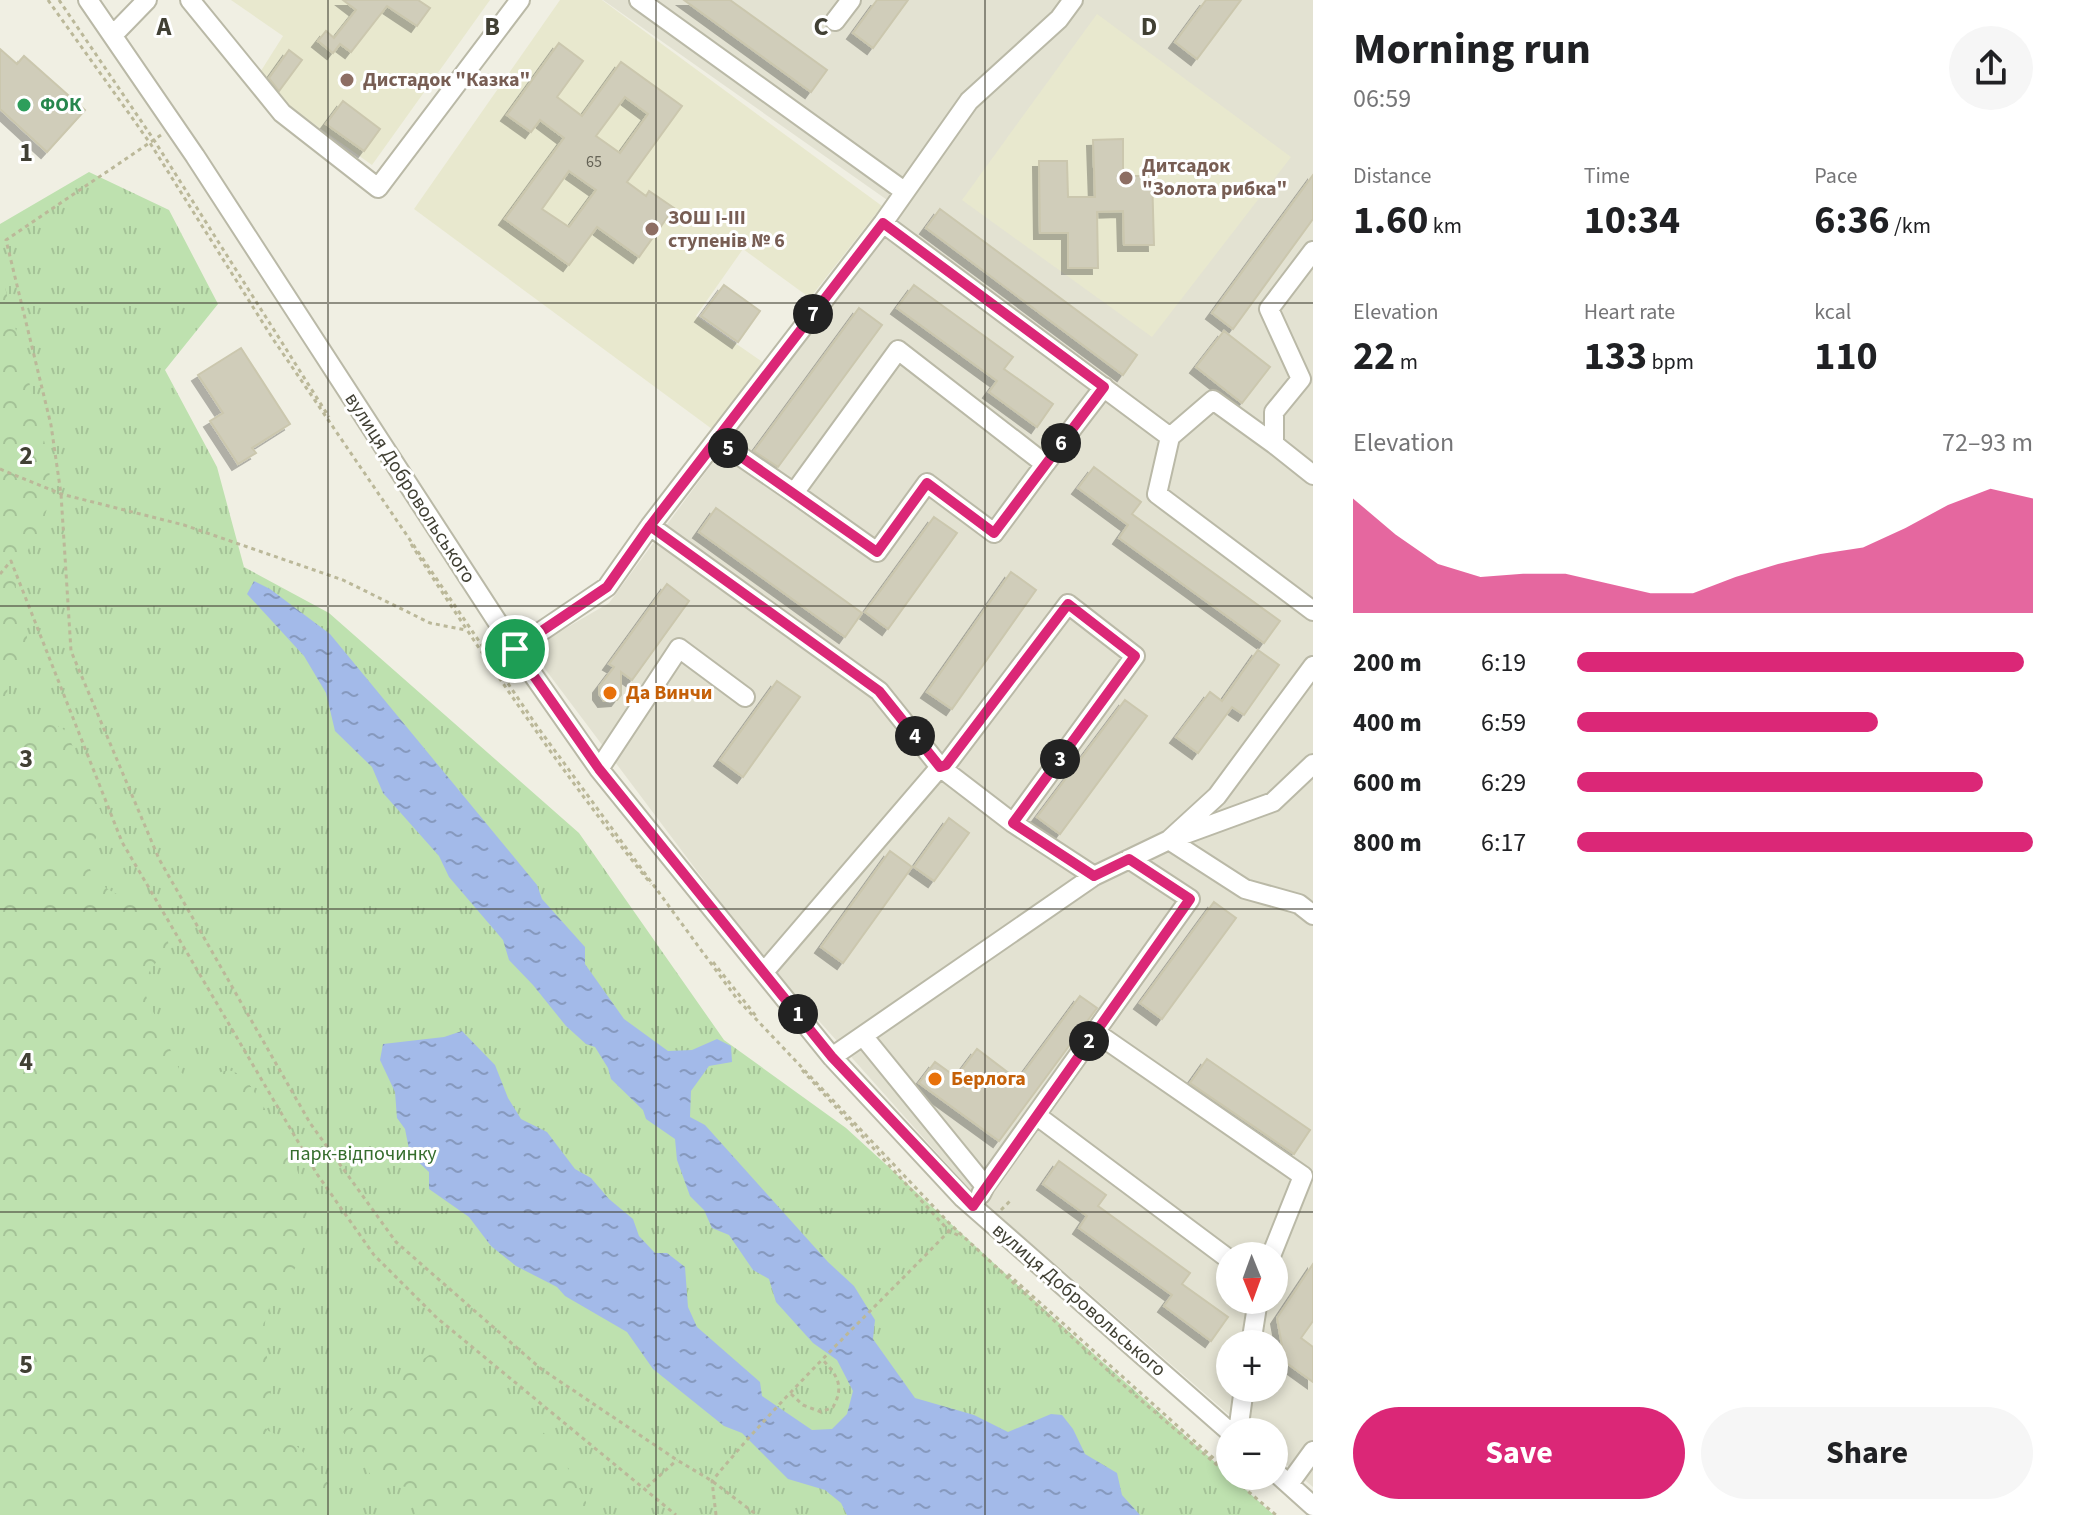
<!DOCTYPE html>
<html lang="en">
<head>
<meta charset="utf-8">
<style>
	body { margin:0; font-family:"Source Sans 3",sans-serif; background:#f6f6f6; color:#202124; height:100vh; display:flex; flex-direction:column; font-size:30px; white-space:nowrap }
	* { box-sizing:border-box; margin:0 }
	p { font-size:26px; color:#757577 }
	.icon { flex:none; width:44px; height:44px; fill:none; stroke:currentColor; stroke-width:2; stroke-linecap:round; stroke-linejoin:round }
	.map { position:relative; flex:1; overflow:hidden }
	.side { display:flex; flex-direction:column; background:#fff; width:760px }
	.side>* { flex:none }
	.needle { width:52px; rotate:179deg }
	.buttons { position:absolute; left:1216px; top:1242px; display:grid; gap:16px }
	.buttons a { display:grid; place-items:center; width:72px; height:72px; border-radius:50%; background:#fff; box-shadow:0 4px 12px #0003; font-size:40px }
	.pin { position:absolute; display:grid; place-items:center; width:68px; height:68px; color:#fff; margin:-34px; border:4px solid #fff; border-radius:50%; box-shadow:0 2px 8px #0007 }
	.km { position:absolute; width:40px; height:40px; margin:-20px; border-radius:50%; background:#222; color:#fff; font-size:22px; line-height:40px; text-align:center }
	.round { display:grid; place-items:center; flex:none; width:84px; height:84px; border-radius:42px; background:#f6f6f6 }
	.overview { display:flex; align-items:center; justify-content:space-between; height:136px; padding:0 40px }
	h1 { font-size:44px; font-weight:700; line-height:60px }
	.stats { display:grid; grid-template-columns:repeat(3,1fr); gap:12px; height:136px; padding:8px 40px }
	.stats div { display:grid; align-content:center }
	.stats b { font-size:40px; font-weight:700 }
	.stats small { font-size:22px; font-weight:400 }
	.stats p { font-size:22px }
	.chart { height:224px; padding:16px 40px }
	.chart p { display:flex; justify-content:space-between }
	.chart svg { width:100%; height:144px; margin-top:8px; fill:#db2777; opacity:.7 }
	.primary-button { display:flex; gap:16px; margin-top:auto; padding:16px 40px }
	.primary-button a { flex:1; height:92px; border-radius:48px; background:#db2777; color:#fff; font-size:32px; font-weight:700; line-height:92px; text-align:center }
	.primary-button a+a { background:#f6f6f6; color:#202124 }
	ul { padding:0 40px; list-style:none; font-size:26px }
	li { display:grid; grid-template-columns:128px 96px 1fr; align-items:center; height:60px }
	li i { height:20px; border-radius:10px; background:#db2777 }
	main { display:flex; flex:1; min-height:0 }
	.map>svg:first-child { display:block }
</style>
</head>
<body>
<main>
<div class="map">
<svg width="1313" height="1515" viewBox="0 0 1313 1515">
	<defs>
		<pattern id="grass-tufts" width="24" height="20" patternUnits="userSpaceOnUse" patternTransform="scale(2)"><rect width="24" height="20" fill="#bee1af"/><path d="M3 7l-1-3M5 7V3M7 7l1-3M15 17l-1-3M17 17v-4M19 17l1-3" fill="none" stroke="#a4c297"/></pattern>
		<pattern id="forest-crowns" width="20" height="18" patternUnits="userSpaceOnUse" patternTransform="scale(2)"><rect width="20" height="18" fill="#bee1af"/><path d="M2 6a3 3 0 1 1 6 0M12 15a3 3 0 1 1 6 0" fill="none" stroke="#a4c297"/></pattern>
		<pattern id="water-ripples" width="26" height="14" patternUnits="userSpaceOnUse" patternTransform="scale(2)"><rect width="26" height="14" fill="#a3bae9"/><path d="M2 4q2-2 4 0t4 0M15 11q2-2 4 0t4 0" fill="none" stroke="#8699be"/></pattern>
		<filter id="shadow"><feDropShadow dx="-6" dy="6" stdDeviation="0" flood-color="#0004"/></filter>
	</defs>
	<rect width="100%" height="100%" fill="#f0efe3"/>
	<!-- residential -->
	<path fill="#e3e2d2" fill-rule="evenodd" d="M603 0H1313V1487L1274 1454V1432H1249L970 1190 761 956 530 649 609 603 900 209ZM1230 1256H1274V1300H1230ZM1230 1344H1274V1388H1230Z"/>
	<!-- education -->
	<path fill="#e8e8ce" d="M231 0H490L372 165 269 92 259 74 283 36Z
		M560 0H602L882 206 810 298 743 249 696 316 764 363 712 429 414 209Z
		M1097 14 1291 157 1152 337 962 200Z"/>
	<!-- grass -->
	<path fill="url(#grass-tufts)" d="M89 172 169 210 218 304 165 370 217 467 244 567 329 613 579 833 724 1040 846 1128 1067 1330 1274 1515H0V224Z"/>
	<!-- forest -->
	<path fill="url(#forest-crowns)" d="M0 268 49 460C50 480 51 502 43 521 34 544 19 558 16 583 14 608 32 628 26 650 21 671 0 678 10 706 23 736 52 713 67 733L103 817C102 833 86 849 89 865 95 901 165 897 169 947 155 966 142 972 146 996L180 1071C199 1092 208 1073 229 1070L244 1076C279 1132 325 1190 299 1260 290 1283 268 1298 265 1323 262 1346 271 1367 271 1389 271 1399 261 1416 264 1424 267 1435 280 1433 288 1439 311 1455 334 1491 348 1515H0Z
		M432 1353 552 1439 586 1502 587 1515H415L412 1489 372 1477 336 1421Z"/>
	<!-- water -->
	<path fill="url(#water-ripples)" d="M254 581 270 589 330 634 537 885 542 899 585 947V964L624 1019 668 1051 692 1050 717 1039 731 1046 732 1062 709 1066 691 1091 690 1117 705 1125 828 1262 854 1286 875 1320 873 1339 915 1398 974 1415 1008 1432 1051 1414 1062 1415 1073 1429 1085 1454 1117 1473 1122 1495 1140 1515H847L841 1503 825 1490 788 1479 742 1433 724 1426 653 1369 627 1332 565 1296 557 1287 516 1266 491 1246 469 1217 429 1189V1172L410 1154 405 1129 397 1118 395 1092 380 1060 383 1044 444 1037 462 1031 495 1065 508 1098 521 1119 547 1132 575 1169 591 1178 609 1199 633 1219 639 1236 655 1253H667L685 1267 688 1307 697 1327 760 1382 762 1396 812 1430 832 1429 847 1414 853 1391 837 1360 813 1343 776 1302 769 1279 753 1270 729 1235 712 1228 704 1210 690 1196 677 1160 675 1139 646 1119 643 1110 611 1079 608 1068 595 1047 586 1044 566 1026 533 985 509 960 503 940 449 877 439 856 383 793 372 767 335 731 326 693 304 656 247 594Z"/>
	<!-- building -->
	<path fill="#d0cdba" stroke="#cbc7ae" stroke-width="2" fill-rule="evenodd" filter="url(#shadow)" d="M343 0H418L430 8 417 26 387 6 351 52 340 44 333 53 318 41 326 31 334 38 356 10Z
		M684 0H730L827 70 811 92Z
		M877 0H908L873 48 853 33Z
		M1206 0H1241L1197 59 1175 42Z
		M559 43 583 61 557 97 582 116 621 62 682 106 627 182 646 196 649 191 674 208 639 257 597 227 569 265 505 219 564 138 540 120 531 132 507 115ZM625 97 648 114 620 153 596 136ZM569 171 596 190 569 227 542 209Z
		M0 49 17 64 24 56 85 110 47 152 0 109Z
		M289 50 302 60 279 91 269 78Z
		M343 101 380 129 364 151 326 124Z
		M1123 139V176H1152L1154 245H1124L1123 211 1097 212 1098 268H1068V233H1040L1039 161H1067L1068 197H1095L1093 140Z
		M1313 175V219L1233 329 1212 313Z
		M940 209 1137 355 1123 375 926 228Z
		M724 285 760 311 738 342 701 316Z
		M914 285 1013 357 1004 369 1053 404 1037 427 989 392 997 381 897 308Z
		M859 308 882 325 778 467 754 451Z
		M1224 331 1270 367 1242 403 1196 367Z
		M241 348 290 424 252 448 256 453 238 464 210 421 223 413 198 375Z
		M1094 467 1141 502 1132 514 1280 621 1264 643 1119 538 1128 525 1078 488Z
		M716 508 862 613 845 637 699 532Z
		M934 517 957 533 888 629 865 612Z
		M1011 572 1036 590 952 709 927 692Z
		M667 584 689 601 632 680 621 672V695L617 700 604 701 599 694V687L614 667 609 664Z
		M1258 650 1279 665 1244 715 1232 707 1198 753 1176 737 1210 692 1222 701Z
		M777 681 800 697 743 777 720 760Z
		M1125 700 1147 716 1060 834 1037 817Z
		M949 818 969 833 934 881 914 867Z
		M890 851 912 867 843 963 821 947Z
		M1214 902 1236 918 1162 1019 1140 1003Z
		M1080 996 1097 1008 999 1141 919 1083 935 1062 956 1077 977 1049 1018 1080Z
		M1207 1059 1310 1130 1294 1154 1190 1083Z
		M1059 1161 1106 1195 1098 1206 1190 1273 1182 1284 1228 1317 1211 1341 1164 1306 1172 1295 1079 1228 1087 1216 1043 1184Z
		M1313 1264V1321L1301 1338 1313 1347V1382L1285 1362 1277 1318Z"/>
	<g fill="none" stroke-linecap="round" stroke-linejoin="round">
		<defs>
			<path id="minor" d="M88 0 195 156 515 649 599 769 832 1057 963 1198 1230 1432
				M190 0 282 113 378 188 520 0
				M639 0 904 191
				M835 21 851 0
				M114 34 147 0
				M883 223 1170 437 1213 400 1274 444
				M1313 251 1269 309 1301 379 1274 412V444L1313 475
				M1170 437 1157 494 1313 611
				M717 440 794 493 898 350 1045 464 1104 387
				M794 493 877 552 927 483 994 533 1045 464
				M650 526 879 691 940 767 1013 823
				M515 649 607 587 650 526 883 223 969 101 1059 19 1073 0
				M1313 666 1217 796 1169 840 1245 889 1299 904 1313 915
				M599 769 679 648 745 697
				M764 972 940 767 946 765 1068 604 1135 656 1013 823 1094 876
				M1095 1032 1303 1176 1271 1256
				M863 1036 985 1186 981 1194
				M832 1057 1094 876 1169 840 1273 802 1313 764
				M1036 1115 1230 1260
				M985 1186 1190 899 1129 859
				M1251 1344 1258 1300
				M1238 1432 1244 1388
				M1274 1471 1313 1506
				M1289 1484 1313 1451"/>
		</defs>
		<!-- minor casing -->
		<use href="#minor" stroke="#bab9a7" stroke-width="22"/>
		<!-- path -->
		<path stroke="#bbb899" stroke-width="3" stroke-dasharray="4 4" stroke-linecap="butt" d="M48 0 150 143 273 339 539 729 737 999 951 1225 1130 1391 1230 1476
			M59 0 154 140 329 417
			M161 135 6 240 51 425 61 494 71 651 159 859 310 1123 396 1242 540 1368 677 1460 712 1481 757 1515
			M0 469 61 494 184 525 343 580 430 623 466 630
			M411 544C486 661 564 776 651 884
			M0 574 11 561 122 842 317 1174 374 1255 437 1318 676 1515
			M713 962 756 1016
			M802 1070 949 1231 962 1237
			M1001 1210 1010 1201
			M1008 1274 1230 1473
			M791 1394 803 1405 821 1412 833 1407C845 1386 837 1375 822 1359
			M1230 1476 1276 1515
			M1234 1476 1243 1484
			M647 1487 677 1460
			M716 1515 712 1481C785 1392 869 1314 949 1231"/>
		<!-- minor -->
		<use href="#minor" stroke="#fff" stroke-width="18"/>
	</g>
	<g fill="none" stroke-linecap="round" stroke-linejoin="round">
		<defs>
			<path id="route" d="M515 649 599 769 832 1057 973 1206 1190 899 1129 859 1094 876 1013 823 1135 656 1068 604 946 765 940 767 879 691 650 526 717 440 877 552 927 483 994 533 1104 387 883 223 650 526 607 587 515 649"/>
		</defs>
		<!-- route casing -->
		<use href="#route" stroke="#fff" stroke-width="16"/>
		<!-- route -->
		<use href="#route" stroke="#db2777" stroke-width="10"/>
	</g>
	<!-- grid -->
	<path fill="none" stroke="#414034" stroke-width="2" stroke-opacity="0.55" d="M328 0V1515M656 0V1515M985 0V1515M0 303H1313M0 606H1313M0 909H1313M0 1212H1313"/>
	<!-- markers -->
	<g fill="#8d6e63" stroke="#fff" stroke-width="3">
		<circle cx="347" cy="80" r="8"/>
		<circle cx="1126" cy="178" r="8"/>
		<circle cx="652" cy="229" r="8"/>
	</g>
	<circle fill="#2e9e5b" stroke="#fff" stroke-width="3" cx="24" cy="105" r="8"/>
	<g fill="#e8710a" stroke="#fff" stroke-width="3">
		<circle cx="610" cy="693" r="8"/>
		<circle cx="935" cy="1079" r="8"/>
	</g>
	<g text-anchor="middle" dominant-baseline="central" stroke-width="6" stroke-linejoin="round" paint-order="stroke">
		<!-- number labels -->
		<g font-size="16" fill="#656356">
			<text x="594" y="162">65</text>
		</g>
		<!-- education labels -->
		<g font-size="20" font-weight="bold" fill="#785e54" stroke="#fff" text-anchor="start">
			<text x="363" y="80">Дистадок "Казка"</text>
			<text x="1142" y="166">Дитсадок<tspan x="1142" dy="23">"Золота рибка"</tspan></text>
			<text x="668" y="218">ЗОШ І-ІІІ<tspan x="668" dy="23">ступенів № 6</tspan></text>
		</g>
		<!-- leisure labels -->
		<g font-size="20" font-weight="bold" fill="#27864d" stroke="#fff" text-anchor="start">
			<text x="40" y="105">ФОК</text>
		</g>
		<!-- street labels -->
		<g font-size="20" fill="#414034" stroke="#fff">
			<text transform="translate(410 488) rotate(57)">вулиця Добровольського</text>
			<text transform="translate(1079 1300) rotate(41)">вулиця Добровольського</text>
		</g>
		<!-- food labels -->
		<g font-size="20" font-weight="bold" fill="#c56008" stroke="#fff" text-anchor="start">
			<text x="626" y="693">Да Винчи</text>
			<text x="951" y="1079">Берлога</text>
		</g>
		<!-- park labels -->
		<g font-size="20" fill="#356d2d" stroke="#fff">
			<text x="363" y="1154">парк-відпочинку</text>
		</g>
	</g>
	<g font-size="26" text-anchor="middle" font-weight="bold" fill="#414034" stroke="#fff" stroke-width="6" stroke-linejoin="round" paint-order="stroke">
		<text x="164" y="35">A</text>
		<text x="492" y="35">B</text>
		<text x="821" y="35">C</text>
		<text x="1149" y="35">D</text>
		<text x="26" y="161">1</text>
		<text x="26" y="464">2</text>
		<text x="26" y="767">3</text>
		<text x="26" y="1070">4</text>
		<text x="26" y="1373">5</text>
	</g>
</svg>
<div class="buttons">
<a><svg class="needle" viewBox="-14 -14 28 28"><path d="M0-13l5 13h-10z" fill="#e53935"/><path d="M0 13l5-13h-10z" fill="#757577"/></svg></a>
<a>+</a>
<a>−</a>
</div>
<div class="pin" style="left:515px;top:649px;background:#1e9e55"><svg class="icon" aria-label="arrive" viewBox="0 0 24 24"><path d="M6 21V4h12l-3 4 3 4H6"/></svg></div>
<b class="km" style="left:798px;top:1014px">1</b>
<b class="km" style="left:1089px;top:1041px">2</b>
<b class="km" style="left:1060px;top:759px">3</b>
<b class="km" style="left:915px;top:736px">4</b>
<b class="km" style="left:728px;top:448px">5</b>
<b class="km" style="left:1061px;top:443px">6</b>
<b class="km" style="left:813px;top:314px">7</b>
</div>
<section class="side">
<div class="overview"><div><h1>Morning run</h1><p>06:59</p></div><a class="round"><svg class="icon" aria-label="share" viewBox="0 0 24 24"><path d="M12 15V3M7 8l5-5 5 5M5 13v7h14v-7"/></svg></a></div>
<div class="stats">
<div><p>Distance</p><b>1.60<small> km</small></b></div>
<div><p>Time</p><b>10:34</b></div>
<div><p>Pace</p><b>6:36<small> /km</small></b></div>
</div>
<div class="stats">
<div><p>Elevation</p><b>22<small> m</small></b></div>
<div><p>Heart rate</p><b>133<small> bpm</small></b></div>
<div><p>kcal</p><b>110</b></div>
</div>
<div class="chart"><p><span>Elevation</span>72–93 m</p>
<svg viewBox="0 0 160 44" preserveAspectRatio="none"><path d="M0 44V9L10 20L20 29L30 33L40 32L50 32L60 35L70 38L80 38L90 33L100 29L110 26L120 24L130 18L140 11L150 6L160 9V44z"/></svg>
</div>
<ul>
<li><b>200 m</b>6:19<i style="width:98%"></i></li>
<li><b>400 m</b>6:59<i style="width:66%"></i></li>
<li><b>600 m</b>6:29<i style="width:89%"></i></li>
<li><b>800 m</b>6:17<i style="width:100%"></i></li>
</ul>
<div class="primary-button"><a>Save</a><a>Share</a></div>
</section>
</main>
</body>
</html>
